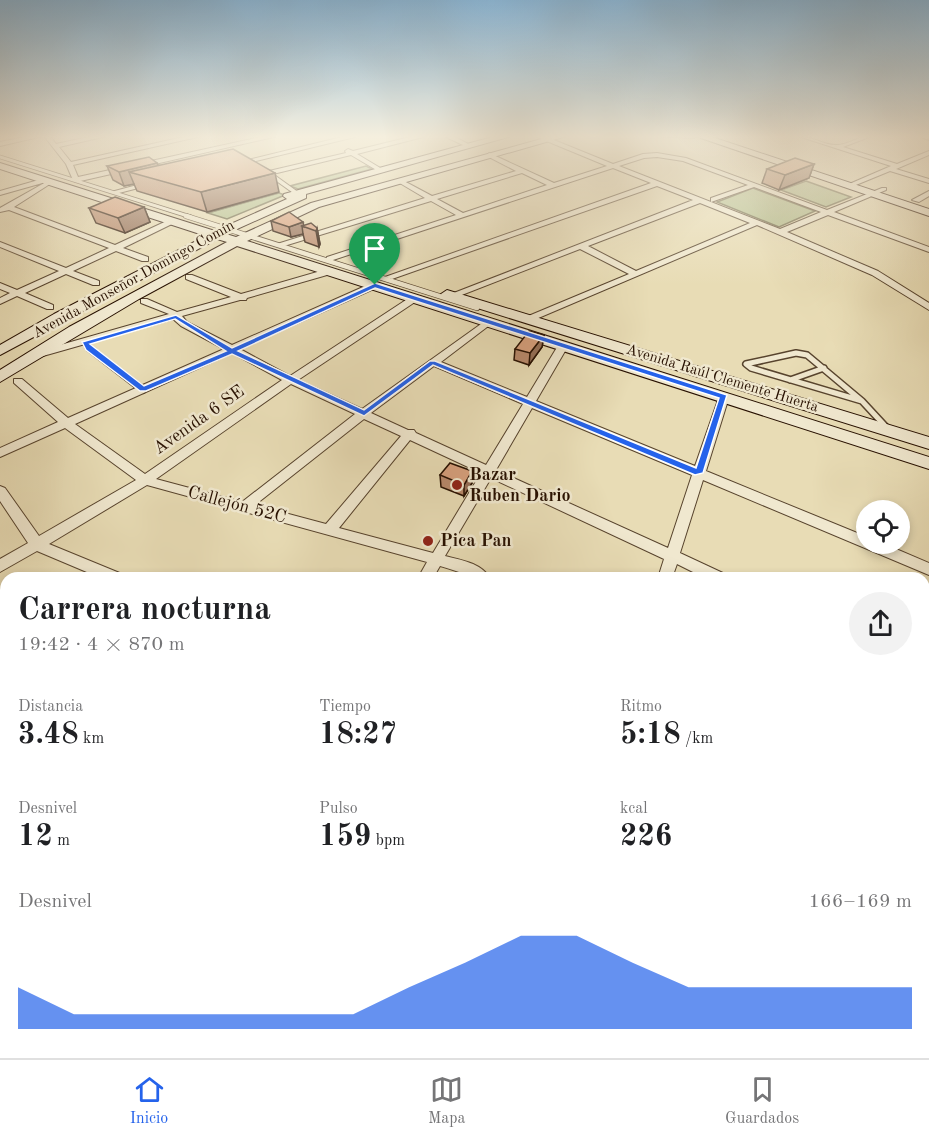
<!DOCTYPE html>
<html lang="es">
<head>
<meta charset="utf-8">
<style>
	body { margin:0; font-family:"Old Standard TT",serif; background:#f2f2f2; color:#202124; height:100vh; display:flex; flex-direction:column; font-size:22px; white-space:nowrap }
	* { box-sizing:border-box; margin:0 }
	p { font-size:20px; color:#757577 }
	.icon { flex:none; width:33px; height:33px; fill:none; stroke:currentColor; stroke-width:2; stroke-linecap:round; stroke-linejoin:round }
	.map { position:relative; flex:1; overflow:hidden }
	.sheet { position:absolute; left:0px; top:572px; width:930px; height:488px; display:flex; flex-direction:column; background:#fff; border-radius:18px 18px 0 0; box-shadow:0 3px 9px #0003 }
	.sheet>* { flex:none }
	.fabs { position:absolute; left:856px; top:500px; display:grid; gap:12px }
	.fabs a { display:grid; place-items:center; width:54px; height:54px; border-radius:50%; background:#fff; box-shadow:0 3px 9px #0003; font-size:30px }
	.pin { position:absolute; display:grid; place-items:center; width:51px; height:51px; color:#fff; margin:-62px -26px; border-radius:50% 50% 50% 0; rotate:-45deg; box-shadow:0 0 6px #0007 }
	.pin .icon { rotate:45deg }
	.round { display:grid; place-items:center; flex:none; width:63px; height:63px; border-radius:32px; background:#f2f2f2 }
	.overview { display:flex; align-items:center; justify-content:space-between; height:102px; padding:0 18px }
	h1 { font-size:33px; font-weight:800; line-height:45px }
	.stats { display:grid; grid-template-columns:repeat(3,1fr); gap:9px; height:102px; padding:6px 18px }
	.stats div { display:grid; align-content:center }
	.stats b { font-size:30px; font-weight:800 }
	.stats small { font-size:16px; font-weight:400 }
	.stats p { font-size:16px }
	.chart { height:168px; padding:12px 18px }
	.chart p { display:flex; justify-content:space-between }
	.chart svg { width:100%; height:108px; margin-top:6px; fill:#2563eb; opacity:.7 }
	.menu { display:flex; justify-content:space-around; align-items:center; height:84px; border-top:2px solid #e0e0e0; background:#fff; font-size:16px; color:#757577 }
	.menu a { display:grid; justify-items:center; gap:3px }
	.menu .selected { color:#2563eb }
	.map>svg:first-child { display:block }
</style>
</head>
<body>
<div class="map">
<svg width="929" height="1058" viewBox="0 0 929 1058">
	<rect width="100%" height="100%" fill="#e8dcb5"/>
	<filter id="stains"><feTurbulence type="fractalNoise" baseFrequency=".00333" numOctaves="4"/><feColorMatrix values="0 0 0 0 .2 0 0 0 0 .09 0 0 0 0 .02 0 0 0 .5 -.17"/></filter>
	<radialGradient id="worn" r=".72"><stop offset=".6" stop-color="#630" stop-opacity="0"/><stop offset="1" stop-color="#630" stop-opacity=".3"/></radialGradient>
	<!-- green -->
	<path fill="#b5c08e" stroke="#6e6847" stroke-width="1.5" d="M366 166 372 169 298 189 290 186Z
		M806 181 851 197 826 207 781 190Z
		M753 188 815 211 779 227 717 202Z
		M279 193 285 195 227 219 208 213Z"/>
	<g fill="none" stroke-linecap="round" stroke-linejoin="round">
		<defs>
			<path id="service-far2" d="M0 157 191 217"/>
			<path id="service-far1" d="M186 216 477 308"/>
			<path id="service" d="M86 342 89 348 143 390
				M796 353 807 355 862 401 751 368 746 364Z
				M790 380 824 368
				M862 401 887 428"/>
			<path id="minor" d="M29 136H43L0 146V142Z
				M44 136H50L56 144 93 136H107L59 147 71 162 188 136H202L73 165 78 177 265 136H278L76 182 73 180 66 164Z
				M346 136H359L235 166 232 164Z
				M414 136H427L357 154 382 169V171H378L351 155 273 174 298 192V194L296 195 261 170 264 168 269 171 346 153 345 151 348 149 353 151Z
				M444 136H453L472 146 467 147Z
				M544 136 613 164 643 154 657 153 686 158 827 210 882 188H886V190L834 212 929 247V252L828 215 787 232 878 271 929 303V310L872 275 757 225 529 322 524 319 526 317 629 274 580 249 454 298 446 296 693 200 657 186 392 279 385 277 651 183 613 168 330 261 326 259 327 257 456 215 431 201 284 246 277 244 425 198 398 182V180H402L432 196 516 171 487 156 489 153 554 183 607 166 537 137ZM657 157 683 161 748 185 711 198V202L754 187 821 212 780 229 619 166 644 158ZM522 173 547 185 463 213 437 199ZM700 203 750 223 636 271 588 246Z
				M650 136H697L694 138Z
				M798 136C812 136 825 146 838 145 849 144 859 136 872 136L843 147 897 164 929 151V155L896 169 929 179V183L890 171 851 187H847V185L891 166Z
				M920 136H929V140L921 137Z
				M42 179 53 182 14 207 115 245 171 219 178 221 123 248 148 257V261H142L116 251 73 271 99 281V285H93L66 274 25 293 53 305V309H47L17 296 0 304V298L10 293 0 289V283L17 290 59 271 0 247V242L66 268 109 248 9 210 0 212V208L46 182 0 195V191Z
				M152 181 154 184 115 194 111 192Z
				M929 191V196L919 202 912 200Z
				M331 268 335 271 334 273 247 298 246 300H240L182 316 187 322 232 345 372 283H378V287L240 349 290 376 412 296H418V300L298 380 362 409 488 319 493 322 491 324 441 362 527 397 559 344H567L568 346 536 401 695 466 719 397 720 395H728L729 397 706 471 867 537V543H882L929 563V575L703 480 680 553 725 574 727 578H705L677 564 672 578H658L664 559 491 478 445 556C461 560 481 563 490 578 472 578 458 571 440 566L433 578H418L427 562 147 485 49 544 122 574 124 578H101L37 551 0 572V559L28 543 0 501V486L5 488 39 536 136 480 65 428 0 457V448L58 422 14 383V379H22L68 418 224 349 181 326 173 319 36 358 32 357V353L169 314 141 303V299H147L177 312 231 297 186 279V275H192L241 294ZM232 353 282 380 145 474 75 424ZM434 366 523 404 486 465 416 433 414 430H408L371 413ZM291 384 355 414 242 502 156 479ZM532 408 692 475 668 548 496 470ZM364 419 401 436 326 524 255 505ZM410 440 481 473 433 553 339 528Z
				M0 661 6 663V678L0 676Z
				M924 665 929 667V683L924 681Z
				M924 835 929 837V858L924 856Z
				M0 872 6 874V896L0 894Z
				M0 948 6 950V972L0 970Z
				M6 1020V1052L0 1055V1023Z
				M924 1042 929 1045V1058H911L909 1053H924Z
				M150 1053H174L172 1058H148Z
				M265 1053H304L306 1058H267Z
				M499 1053H523L521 1058H497Z"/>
			<path id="secondary" d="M496 136H512L306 194V198L226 234 236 237 311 203 552 136H567L319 207 247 241 929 457V469L237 246 139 299 0 382V370L69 327 227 242 217 239 0 355V345L54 314 206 236 0 169V163L215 231 287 199 283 196 284 194Z
				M695 136H709L929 209V216Z
				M447 290 929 437V449L442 297 441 294Z"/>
		</defs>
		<!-- service-far2 casing -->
		<use href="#service-far2" stroke="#57432d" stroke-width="4.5"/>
		<!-- service-far1 casing -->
		<use href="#service-far1" stroke="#57432d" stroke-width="6"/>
		<!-- service casing -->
		<use href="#service" stroke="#57432d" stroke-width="8"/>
		<!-- minor casing -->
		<use href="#minor" stroke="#57432d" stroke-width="2"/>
		<!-- secondary casing -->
		<use href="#secondary" stroke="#271000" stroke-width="2"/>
		<!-- service-far2 -->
		<use href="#service-far2" stroke="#f0e8cf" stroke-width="3"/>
		<!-- service-far1 -->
		<use href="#service-far1" stroke="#f0e8cf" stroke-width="4.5"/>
		<!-- service -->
		<use href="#service" stroke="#f0e8cf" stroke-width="5"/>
		<!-- minor -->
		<use href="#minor" fill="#f0e8cf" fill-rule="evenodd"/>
		<!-- secondary -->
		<use href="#secondary" fill="#f0e8cf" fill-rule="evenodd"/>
	</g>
	<!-- wall -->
	<path fill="#b98a6c" stroke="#271000" stroke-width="1.5" d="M814 164 809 178 779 190 762 183 767 169Z
		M158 165 279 192 207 212 137 191 134 184 124 186 113 180 107 166Z
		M144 207 150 222 125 233 96 223 89 208Z
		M271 221 317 228 320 244 319 247 305 242 303 234 291 237 273 231Z
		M544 335 542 347 529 365 514 360 515 349Z
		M472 471V483L464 496 441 487 440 475Z"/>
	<!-- shaded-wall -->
	<path fill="#967058" stroke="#271000" stroke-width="1.5" d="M157 163 162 177 129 172 134 184 124 186 119 172Z
		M814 164 809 178 779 190 785 175Z
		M275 173 279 192 207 212 201 192Z
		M144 207 150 222 125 233 118 218Z
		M303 222 304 227 302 226 303 234 291 237 289 227Z
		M317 228 320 244 319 247 316 231Z
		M544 335 542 347 529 365 530 353Z
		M472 471V483L464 496V485Z"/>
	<!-- building -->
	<path fill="#d7a07d" stroke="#271000" stroke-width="1.5" d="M233 149 275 173 201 192 129 172Z
		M149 157 157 163 119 172 107 166Z
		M795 158 814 164 785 175 767 169Z
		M115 197 144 207 118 218 89 208Z
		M289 212 303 222 289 227 271 221Z
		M311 223 317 228 316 231 302 226Z
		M529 331 544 335 530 353 515 349Z
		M450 463 472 471 464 485 440 475Z"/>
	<!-- sky -->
	<linearGradient id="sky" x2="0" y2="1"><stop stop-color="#8ab6d6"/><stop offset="0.48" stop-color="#f5efde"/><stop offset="1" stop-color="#f5efde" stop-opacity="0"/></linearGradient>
	<rect width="929" height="285" fill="url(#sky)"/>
	<!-- route -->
	<path fill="#2563eb" stroke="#fff" stroke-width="1.5" fill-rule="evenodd" d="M375 283 727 395 703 473 695 475 433 365 364 416 232 354 146 391H140L86 350 82 342 176 315 232 348ZM375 288 719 398 696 468 435 361H430L364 410 238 351ZM175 319 226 351 144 386 90 344Z"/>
	<!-- markers -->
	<g fill="#8f2418" stroke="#f0e8cf" stroke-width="2">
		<circle cx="457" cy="485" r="6"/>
		<circle cx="428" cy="541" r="6"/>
	</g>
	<g text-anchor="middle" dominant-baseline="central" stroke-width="5" stroke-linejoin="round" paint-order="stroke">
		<!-- far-street labels -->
		<g font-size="15" fill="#271000" stroke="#f0e8cf">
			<text transform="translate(134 280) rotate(-29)">Avenida Monseñor Domingo Comín</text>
			<text transform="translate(722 379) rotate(17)">Avenida Raúl Clemente Huerta</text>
		</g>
		<!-- street labels -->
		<g font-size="18" fill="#271000" stroke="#f0e8cf">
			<text transform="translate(199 420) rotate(-35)">Avenida 6 SE</text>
			<text transform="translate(237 505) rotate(15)">Callejón 52C</text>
		</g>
		<!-- poi labels -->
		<g font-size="18" font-weight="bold" fill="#271000" stroke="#f0e8cf" text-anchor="start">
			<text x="469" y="475">Bazar<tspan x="469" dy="21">Ruben Dario</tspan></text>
			<text x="440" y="541">Pica Pan</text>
		</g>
	</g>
	<rect width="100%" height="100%" filter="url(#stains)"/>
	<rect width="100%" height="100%" fill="url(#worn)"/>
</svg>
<div class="fabs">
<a><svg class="icon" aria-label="locate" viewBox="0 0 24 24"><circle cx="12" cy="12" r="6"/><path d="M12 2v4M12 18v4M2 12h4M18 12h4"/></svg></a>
</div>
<div class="pin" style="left:375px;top:285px;background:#1e9e55"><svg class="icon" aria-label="arrive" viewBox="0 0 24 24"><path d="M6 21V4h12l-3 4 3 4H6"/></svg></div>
<section class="sheet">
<div class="overview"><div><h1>Carrera nocturna</h1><p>19:42 · 4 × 870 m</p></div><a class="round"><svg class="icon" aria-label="share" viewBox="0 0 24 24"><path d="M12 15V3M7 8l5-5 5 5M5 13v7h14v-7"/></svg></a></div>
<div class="stats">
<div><p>Distancia</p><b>3.48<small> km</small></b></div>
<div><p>Tiempo</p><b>18:27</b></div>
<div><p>Ritmo</p><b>5:18<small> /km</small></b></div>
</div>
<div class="stats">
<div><p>Desnivel</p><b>12<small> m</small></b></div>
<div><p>Pulso</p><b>159<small> bpm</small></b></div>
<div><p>kcal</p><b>226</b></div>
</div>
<div class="chart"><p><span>Desnivel</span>166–169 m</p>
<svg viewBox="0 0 160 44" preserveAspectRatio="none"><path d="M0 44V27L10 38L20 38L30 38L40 38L50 38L60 38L70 27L80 17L90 6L100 6L110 17L120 27L130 27L140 27L150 27L160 27V44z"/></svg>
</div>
</section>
</div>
<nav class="menu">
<a class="selected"><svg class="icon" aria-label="home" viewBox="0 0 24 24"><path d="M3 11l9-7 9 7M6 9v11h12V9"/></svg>Inicio</a>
<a><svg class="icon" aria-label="map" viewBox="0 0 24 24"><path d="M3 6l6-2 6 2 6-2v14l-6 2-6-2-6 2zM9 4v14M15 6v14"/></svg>Mapa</a>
<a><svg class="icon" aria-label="saved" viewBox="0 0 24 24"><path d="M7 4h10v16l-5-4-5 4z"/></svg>Guardados</a>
</nav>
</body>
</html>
